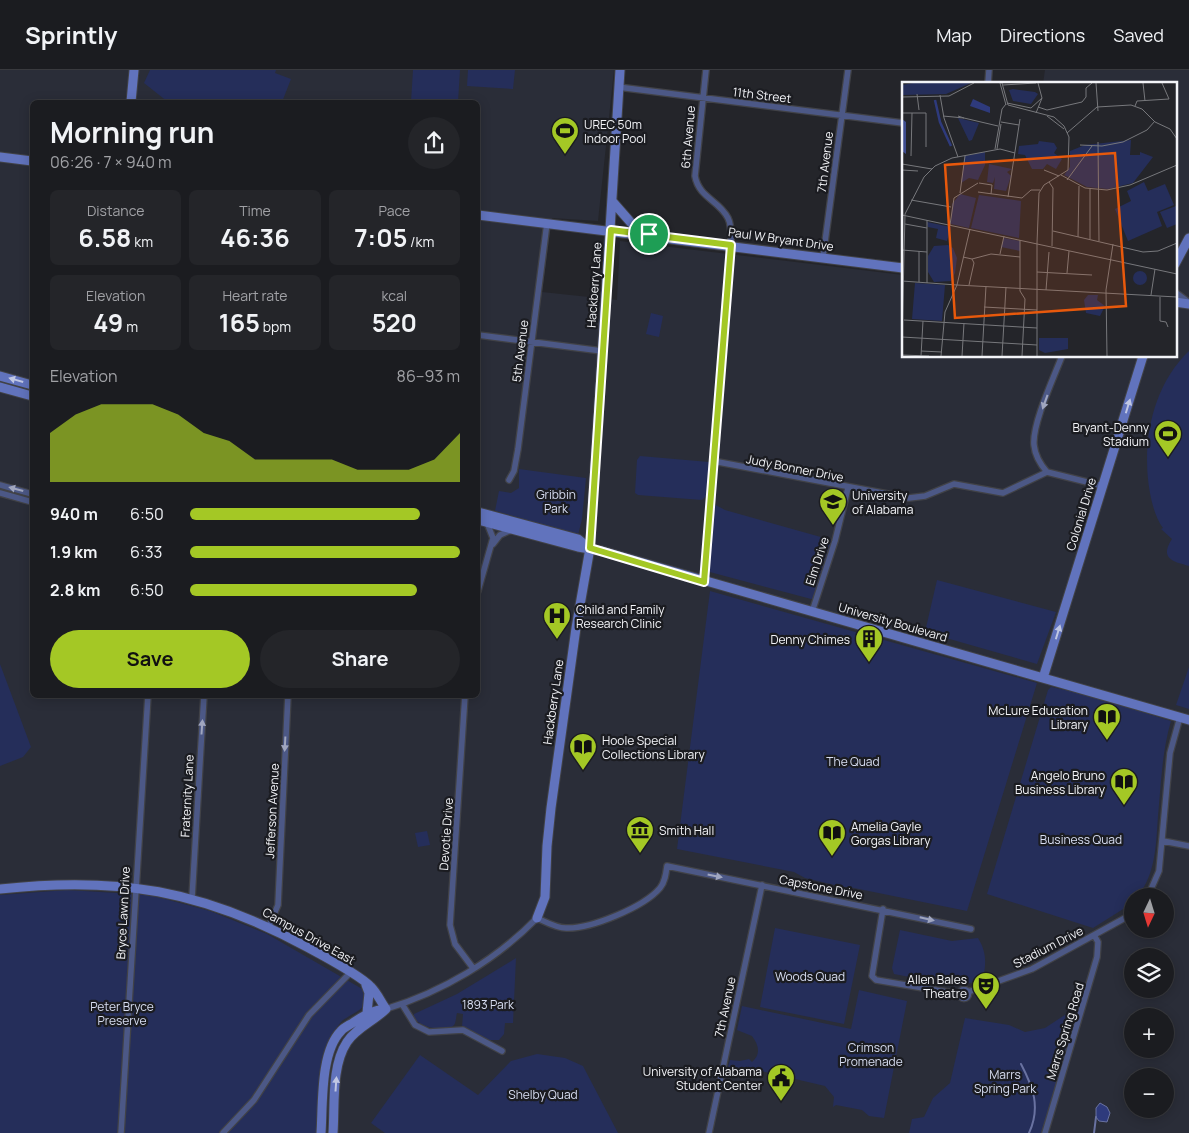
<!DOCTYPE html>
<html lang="en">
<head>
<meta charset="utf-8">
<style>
	body { margin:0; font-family:Manrope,sans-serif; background:#242529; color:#f1f3f6; height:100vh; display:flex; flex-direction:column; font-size:19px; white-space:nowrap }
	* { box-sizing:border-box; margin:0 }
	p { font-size:16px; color:#a0a1a5 }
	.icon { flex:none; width:28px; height:28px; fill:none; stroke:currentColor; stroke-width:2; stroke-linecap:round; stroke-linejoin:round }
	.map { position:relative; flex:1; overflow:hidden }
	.sheet { position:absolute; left:30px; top:30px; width:450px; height:598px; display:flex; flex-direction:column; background:#1b1c20; border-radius:8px; box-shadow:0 2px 12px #0003,0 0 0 1px #393a3e }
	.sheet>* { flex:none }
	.needle { width:32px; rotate:184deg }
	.buttons { position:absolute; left:1124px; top:818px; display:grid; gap:10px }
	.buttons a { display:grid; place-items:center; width:50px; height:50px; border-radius:50%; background:#1b1c20; box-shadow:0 2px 12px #0003,0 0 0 1px #393a3e; font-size:25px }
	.pin { position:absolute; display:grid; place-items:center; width:42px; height:42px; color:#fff; margin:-21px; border:2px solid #fff; border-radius:50%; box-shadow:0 1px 5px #0007 }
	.round { display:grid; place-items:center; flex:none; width:52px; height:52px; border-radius:26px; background:#242529 }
	.headline { display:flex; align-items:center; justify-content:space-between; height:85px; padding:0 20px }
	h1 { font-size:28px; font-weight:700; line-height:38px }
	.stats { display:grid; grid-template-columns:repeat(3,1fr); gap:8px; height:85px; padding:5px 20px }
	.stats div { display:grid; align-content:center; border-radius:8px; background:#242529; text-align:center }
	.stats b { font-size:25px; font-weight:700 }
	.stats small { font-size:14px; font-weight:400 }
	.stats p { font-size:14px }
	.chart { height:140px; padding:10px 20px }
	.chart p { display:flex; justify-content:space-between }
	.chart svg { width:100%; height:90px; margin-top:5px; fill:#a4c825; opacity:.7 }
	.action { display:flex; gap:10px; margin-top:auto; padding:10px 20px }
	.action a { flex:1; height:58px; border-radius:30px; background:#a4c825; color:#111; font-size:20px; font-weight:700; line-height:58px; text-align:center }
	.action a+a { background:#242529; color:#f1f3f6 }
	ul { padding:0 20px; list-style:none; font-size:16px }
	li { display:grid; grid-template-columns:80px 60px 1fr; align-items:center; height:38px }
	li i { height:12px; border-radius:6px; background:#a4c825 }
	header { display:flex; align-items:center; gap:30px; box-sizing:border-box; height:70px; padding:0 25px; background:#1b1c20; border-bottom:1px solid #393a3e }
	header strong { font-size:24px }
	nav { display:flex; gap:28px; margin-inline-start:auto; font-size:18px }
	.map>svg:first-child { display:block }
</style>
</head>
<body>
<header>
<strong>Sprintly</strong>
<nav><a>Map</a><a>Directions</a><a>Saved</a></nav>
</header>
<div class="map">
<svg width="1189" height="1063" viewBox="0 0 1189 1063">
	<rect width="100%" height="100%" fill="#24252a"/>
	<!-- built -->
	<path fill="#2a2d38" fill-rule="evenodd" d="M0 0H614L598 151 552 148 542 222 617 230 620 171 903 205V286H1175V14H1043L1045 0H1189V1063H0ZM32 32H478V625H32ZM1132 826H1165V859H1132ZM1132 886H1165V919H1132ZM1132 946H1165V979H1132ZM1132 1006H1165V1039H1132Z"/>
	<!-- green -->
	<path fill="#252e5a" d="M150 0H276L275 3 291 9 282 32H168L144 13Z
		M413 0H460L458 32H411Z
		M468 0H515L513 19 467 16Z
		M651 243 663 246 659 267 646 264Z
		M1189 281V496C1176 492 1158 490 1172 469L1161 459 1163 458C1156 449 1152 434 1150 423 1141 374 1152 316 1189 281Z
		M640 386 709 392 706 426 702 430 638 425 635 423 637 390Z
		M519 399 586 408 582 449 578 465 495 441 499 421 511 423 519 418Z
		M710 432 725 440 835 471 815 530 706 501Z
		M937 510 1056 542 1037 594 925 562Z
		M710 521 1037 613 967 841 849 817H843L805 808 794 802 677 779Z
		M0 594 31 677 23 687 0 696Z
		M1189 597V639L1176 635Z
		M1051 617 1081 623 1171 651C1162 681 1161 714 1158 746 1156 774 1156 803 1138 826H1132V833L1128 836 1093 858 987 824 1048 620Z
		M427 761 430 775 418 777 415 763Z
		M67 820 150 825 210 841 267 864 364 920C371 939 356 941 343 950 338 955 331 965 328 972 316 995 319 1037 317 1063H0V825Z
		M775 858 860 875 844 954 760 937Z
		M900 860 952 871 978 868C987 883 986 893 983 910L957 916 894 904 892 898Z
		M516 888 513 953H505L504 964 499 970H487L462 957 463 944 457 943C456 946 456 953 454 955 446 964 421 957 413 948L414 944 457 924Z
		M859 920 907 931 884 1048 869 1046 862 1040 836 1035 833 1037 834 1027 825 1016 761 1001 725 1006 730 990 740 991 749 989 752 992C761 985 759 975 752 966L737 960 742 936 851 959Z
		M1083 933 1045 1063H909L912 1049 924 1047 933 1028 950 1013 965 948 1009 955 1025 962 1045 958Z
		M537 984 565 988 583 996 618 1063H385L371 1053 420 985 478 1025 511 991Z"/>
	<!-- water -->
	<path fill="#2e3a7c" stroke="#6972a1" d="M1100 1033 1107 1037 1110 1043 1107 1052 1099 1051 1096 1047V1038Z"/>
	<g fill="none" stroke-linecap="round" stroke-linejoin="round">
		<!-- stream -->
		<path stroke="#6972a1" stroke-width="2" d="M1021 994C1033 1017 1041 1037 1029 1063
			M1094 1063 1096 1047"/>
		<defs>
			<path id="street" d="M988 14 989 0
				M618 17 903 53
				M823 187 848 0
				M1175 222 1187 231
				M478 265 602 281
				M713 391 909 428 925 426 954 414 1003 423 1047 402 1103 416
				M1047 402C1040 394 1035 385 1034 375 1032 354 1054 307 1062 286
				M509 410 514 401 518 379 547 153
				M0 415 32 424
				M0 423 32 432
				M493 474 500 465 511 460
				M704 512 731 175C731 166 732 156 728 148 719 130 699 128 695 106L706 0
				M478 521 493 468 487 453
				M812 542 835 471 848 418
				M465 625 450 855 455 874 473 898
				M1163 771 1189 776
				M1148 826 1159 801 1170 683 1180 647
				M192 828 204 625
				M883 839 872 906 876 910 959 924
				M269 856 278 835 288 625
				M959.5 924a4.5 4.5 0 1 1 9 0a4.5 4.5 0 1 1-9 0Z
				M968 922 1032 899 1125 848 1132 842
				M402 934 415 955 429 962 463 960 502 981
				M386 939C442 922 496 890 537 848 546 852 556 858 566 858 591 859 644 837 660 818 665 812 666 804 667 796L971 859
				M121 1063 148 625
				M223 1063 254 1030 309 945 350 903
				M709 1063 762 815
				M1045 1063 1097 887 1098 872 1094 865"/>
			<path id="secondary" d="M131 32 134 0
				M0 87 32 91
				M612 131 640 163
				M478 145 903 198
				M1175 194 1189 168
				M1175 232 1189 234
				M0 306 32 315
				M0 317 32 326
				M478 442 578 469 589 478
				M478 450 578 477 602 481 1189 650
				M1043 608 1143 286
				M0 819C118 806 202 820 307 877 322 885 361 906 371 917 377 923 381 932 386 939
				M537 848 545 827 547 776 551 738 576 558 590 478 620 0
				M366 915 369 923 367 943
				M321 1063C323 1035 320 982 341 961 344 957 350 955 354 952 365 945 372 940 386 939
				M333 1063C335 1035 331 996 347 972 356 958 374 951 386 939"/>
		</defs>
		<!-- street casing -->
		<use href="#street" stroke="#414247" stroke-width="8"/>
		<!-- secondary casing -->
		<use href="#secondary" stroke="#414247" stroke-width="11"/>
		<!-- street -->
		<use href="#street" stroke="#4c5886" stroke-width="5.5"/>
		<!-- secondary -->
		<use href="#secondary" stroke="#6173bd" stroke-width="9"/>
	</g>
	<!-- one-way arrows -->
	<defs><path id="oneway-solid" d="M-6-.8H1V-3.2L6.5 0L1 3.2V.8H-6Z" transform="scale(1.25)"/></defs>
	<g fill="#c0c7e3">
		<use href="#oneway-solid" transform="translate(16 310) rotate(-164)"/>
		<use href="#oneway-solid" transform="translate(1128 336) rotate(-73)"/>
		<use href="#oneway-solid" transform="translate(1058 562) rotate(-73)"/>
		<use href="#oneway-solid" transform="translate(336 1014) rotate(-86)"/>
	</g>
	<g fill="#a0a6bf">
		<use href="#oneway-solid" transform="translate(1045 332) rotate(110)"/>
		<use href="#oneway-solid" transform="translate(16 419) rotate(-165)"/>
		<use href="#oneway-solid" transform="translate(202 657) rotate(-86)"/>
		<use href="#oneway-solid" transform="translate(285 674) rotate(93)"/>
		<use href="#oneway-solid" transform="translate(715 806) rotate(11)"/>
		<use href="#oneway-solid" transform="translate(927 849) rotate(13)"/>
	</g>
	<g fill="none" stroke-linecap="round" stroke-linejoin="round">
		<defs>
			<path id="route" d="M611 160 731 175 704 512 590 478Z"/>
		</defs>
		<!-- route casing -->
		<use href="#route" stroke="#fff" stroke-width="10"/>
		<!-- route -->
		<use href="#route" stroke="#a4c825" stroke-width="6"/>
	</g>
	<!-- icons -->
	<defs>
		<symbol id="stadium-pin" viewBox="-11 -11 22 30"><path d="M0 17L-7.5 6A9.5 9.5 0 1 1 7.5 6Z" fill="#a4c825" stroke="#1b1c21"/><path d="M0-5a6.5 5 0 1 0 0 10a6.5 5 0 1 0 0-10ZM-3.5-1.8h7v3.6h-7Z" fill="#111"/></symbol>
		<symbol id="university-pin" viewBox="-11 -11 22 30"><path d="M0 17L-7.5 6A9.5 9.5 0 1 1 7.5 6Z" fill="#a4c825" stroke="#1b1c21"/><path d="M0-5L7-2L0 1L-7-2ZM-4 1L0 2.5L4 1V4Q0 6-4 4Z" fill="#111"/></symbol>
		<symbol id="hospital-pin" viewBox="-11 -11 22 30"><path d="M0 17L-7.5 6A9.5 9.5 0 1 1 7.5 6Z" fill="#a4c825" stroke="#1b1c21"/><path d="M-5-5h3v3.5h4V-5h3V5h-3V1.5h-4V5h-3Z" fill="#111"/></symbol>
		<symbol id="building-pin" viewBox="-11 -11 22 30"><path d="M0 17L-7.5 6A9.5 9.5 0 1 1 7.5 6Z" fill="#a4c825" stroke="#1b1c21"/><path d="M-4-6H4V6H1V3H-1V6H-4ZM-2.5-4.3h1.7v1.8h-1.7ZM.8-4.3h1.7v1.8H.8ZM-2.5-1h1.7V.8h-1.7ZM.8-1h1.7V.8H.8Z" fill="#111"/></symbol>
		<symbol id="library-pin" viewBox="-11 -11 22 30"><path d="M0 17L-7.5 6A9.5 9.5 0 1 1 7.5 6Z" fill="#a4c825" stroke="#1b1c21"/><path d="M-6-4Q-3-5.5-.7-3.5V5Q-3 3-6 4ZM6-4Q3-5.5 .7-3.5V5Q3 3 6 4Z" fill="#111"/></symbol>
		<symbol id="museum-pin" viewBox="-11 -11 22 30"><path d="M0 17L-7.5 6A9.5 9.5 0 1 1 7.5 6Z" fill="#a4c825" stroke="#1b1c21"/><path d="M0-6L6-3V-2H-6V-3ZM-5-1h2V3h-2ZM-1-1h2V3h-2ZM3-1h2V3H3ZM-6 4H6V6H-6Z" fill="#111"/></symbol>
		<symbol id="theatre-pin" viewBox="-11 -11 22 30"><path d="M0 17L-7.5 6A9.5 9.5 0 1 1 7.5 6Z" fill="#a4c825" stroke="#1b1c21"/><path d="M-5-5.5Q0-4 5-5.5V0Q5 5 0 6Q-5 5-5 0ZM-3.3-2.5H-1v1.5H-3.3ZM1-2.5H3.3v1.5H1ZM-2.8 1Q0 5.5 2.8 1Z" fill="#111"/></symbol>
		<symbol id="civic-pin" viewBox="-11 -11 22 30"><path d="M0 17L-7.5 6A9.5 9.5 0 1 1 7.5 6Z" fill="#a4c825" stroke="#1b1c21"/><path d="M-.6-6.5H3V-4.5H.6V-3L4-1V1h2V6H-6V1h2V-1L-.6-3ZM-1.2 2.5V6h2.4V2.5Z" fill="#111"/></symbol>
	</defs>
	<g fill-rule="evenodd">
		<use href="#stadium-pin" x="549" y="45" width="32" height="43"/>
		<use href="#stadium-pin" x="1152" y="348" width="32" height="43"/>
		<use href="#university-pin" x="817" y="416" width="32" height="43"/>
		<use href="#hospital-pin" x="541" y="530" width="32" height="43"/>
		<use href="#building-pin" x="853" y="553" width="32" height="43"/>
		<use href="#library-pin" x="1091" y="631" width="32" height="43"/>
		<use href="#library-pin" x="567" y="661" width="32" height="43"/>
		<use href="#library-pin" x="1108" y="696" width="32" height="43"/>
		<use href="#museum-pin" x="624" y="744" width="32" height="43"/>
		<use href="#library-pin" x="816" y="747" width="32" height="43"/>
		<use href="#theatre-pin" x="970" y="900" width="32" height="43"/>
		<use href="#civic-pin" x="765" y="992" width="32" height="43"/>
	</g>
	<g text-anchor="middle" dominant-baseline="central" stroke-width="4.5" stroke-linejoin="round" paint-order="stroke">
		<!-- street labels -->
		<g font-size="12" fill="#f3f4f8" stroke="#1b1c21">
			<text transform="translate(762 25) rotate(7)">11th Street</text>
			<text transform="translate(688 67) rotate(-85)">6th Avenue</text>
			<text transform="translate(825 92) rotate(-83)">7th Avenue</text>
			<text transform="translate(781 169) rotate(8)">Paul W Bryant Drive</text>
			<text transform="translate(594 215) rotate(-86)">Hackberry Lane</text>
			<text transform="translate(520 281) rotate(-83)">5th Avenue</text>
			<text transform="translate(795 398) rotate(11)">Judy Bonner Drive</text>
			<text transform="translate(1081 444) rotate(-73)">Colonial Drive</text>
			<text transform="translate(817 491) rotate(-72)">Elm Drive</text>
			<text transform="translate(893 552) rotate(16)">University Boulevard</text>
			<text transform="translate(553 632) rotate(-82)">Hackberry Lane</text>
			<text transform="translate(187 726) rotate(-87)">Fraternity Lane</text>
			<text transform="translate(272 741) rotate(-87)">Jefferson Avenue</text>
			<text transform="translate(446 764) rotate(-86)">Devotie Drive</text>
			<text transform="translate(821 817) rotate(11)">Capstone Drive</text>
			<text transform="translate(123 843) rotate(-87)">Bryce Lawn Drive</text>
			<text transform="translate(309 866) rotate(29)">Campus Drive East</text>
			<text transform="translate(1048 877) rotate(-27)">Stadium Drive</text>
			<text transform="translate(725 937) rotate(-78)">7th Avenue</text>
			<text transform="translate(1065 961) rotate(-73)">Marrs Spring Road</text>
		</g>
		<!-- poi labels -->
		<g font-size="12" fill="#f3f4f8" stroke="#1b1c21" text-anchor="start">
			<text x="584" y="54">UREC 50m<tspan x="584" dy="14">Indoor Pool</tspan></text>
			<text x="1149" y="357" text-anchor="end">Bryant-Denny<tspan x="1149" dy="14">Stadium</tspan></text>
			<text x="852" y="425">University<tspan x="852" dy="14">of Alabama</tspan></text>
			<text x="576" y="539">Child and Family<tspan x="576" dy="14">Research Clinic</tspan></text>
			<text x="850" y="569" text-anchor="end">Denny Chimes</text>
			<text x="1088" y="640" text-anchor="end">McLure Education<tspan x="1088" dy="14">Library</tspan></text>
			<text x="602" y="670">Hoole Special<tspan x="602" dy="14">Collections Library</tspan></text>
			<text x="1105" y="705" text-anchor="end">Angelo Bruno<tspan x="1105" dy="14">Business Library</tspan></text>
			<text x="851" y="756">Amelia Gayle<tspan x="851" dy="14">Gorgas Library</tspan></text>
			<text x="659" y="760">Smith Hall</text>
			<text x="967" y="909" text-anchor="end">Allen Bales<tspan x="967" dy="14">Theatre</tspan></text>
			<text x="762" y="1001" text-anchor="end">University of Alabama<tspan x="762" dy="14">Student Center</tspan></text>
		</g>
		<!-- park labels -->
		<g font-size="12" fill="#d7ddf1" stroke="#1b1c21">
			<text x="556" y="424">Gribbin<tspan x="556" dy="14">Park</tspan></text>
			<text x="853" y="691">The Quad</text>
			<text x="1081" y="769">Business Quad</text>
			<text x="810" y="906">Woods Quad</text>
			<text x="488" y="934">1893 Park</text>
			<text x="122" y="936">Peter Bryce<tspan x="122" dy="14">Preserve</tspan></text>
			<text x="871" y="977">Crimson<tspan x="871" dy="14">Promenade</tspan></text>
			<text x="1005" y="1004">Marrs<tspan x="1005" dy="14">Spring Park</tspan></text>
			<text x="543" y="1024">Shelby Quad</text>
		</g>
	</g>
	<!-- overview -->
	<g transform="translate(902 12)">
		<rect width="275" height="275" fill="#24252a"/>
		<path d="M11 1H69L44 12 0 13V3ZM111 7 133 10 136 12 129 22 111 19 107 8ZM56 36 77 41 70 58 67 59ZM229 58 228 73H238V70L251 75 231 101 206 107 185 105 162 93 168 85V69L183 63ZM137 59 152 61 155 66 152 71 160 77 154 87 145 82 141 87H130L123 73 116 72 117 64 136 62ZM83 70V83L76 98 67 96 59 101 63 74ZM87 82 110 87 105 90 109 94 104 109 92 107 93 95 91 101 85 100ZM242 100 246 109 263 102 272 123 255 130 260 144 226 159 213 127 229 119 225 109ZM58 112 74 116 67 146 49 142 50 122ZM77 113 119 119 117 156 69 146ZM274 124 275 142 265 146 258 130ZM25 140 49 145 45 159 34 156 36 147 26 145ZM102 156 118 159V169L99 165ZM46 163 51 166 55 176 53 191 49 199 32 200 26 190V174L32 164ZM231 196a7 7 0 1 1 14 0a7 7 0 1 1-14 0ZM13 201 43 203 40 239 10 237ZM186 213H196L195 218 203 224 198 234 184 231 182 218ZM137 256H166V267L143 271 137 268Z" fill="#252e5a"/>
		<path d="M0 37 4 40V72L0 69Z" fill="#3e4c8f"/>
		<path d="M71 17 88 25V31L68 24Z" fill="#2e3a7c"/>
		<path fill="none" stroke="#2e3a7c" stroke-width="2.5" d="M33 18 38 40 49 64"/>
		<path fill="none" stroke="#77787c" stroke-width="1" d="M98 1 104 23M100 1 106 23 152 35 162 44 167 55 166 88 142 103 137 111 135 161M194 1 196 29M241 1 243 19M101 3 134 1M15 12 17 28M38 13 42 36 56 75M0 15 47 14 72 1M105 21 129 26 140 16M233 24 235 19 267 17 260 1M136 25 145 28 180 20 184 15V6L190 1M0 31H24V65M134 31 140 16 136 1M41 34 62 36 56 34M145 34 162 47M62 36 96 44M99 40 117 43M165 51 195 25 229 23 240 27 253 40 268 47 275 57M196 60 197 159M178 63 200 64 221 60 245 48 253 39M93 67 100 27 104 22M95 67 99 42M9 74 10 31M0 82 30 87M0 88 16 89M142 88 157 94M159 93 183 106 205 108 228 103 275 83M165 98 190 64M147 100 151 106 150 164M77 101 90 103 89 112M188 107V157M76 110 120 116 129 108H138M58 111 63 74M106 115 118 37M9 118 49 125M0 133 275 192M25 138V201M3 142 25 146M48 143 52 116 76 101M151 149 241 170 256 169 275 161M176 155 177 104M118 158V209L123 217 120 274M135 161V274M0 168 25 170M98 172 102 154M61 175 70 177 89 172 118 175M135 190 190 193M165 191 167 169M0 199 55 203 68 147M17 200V169M67 203 72 181 70 177M144 208 147 170M249 213 253 187M258 215V239L264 240 266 245M82 225 135 228M2 238 135 246M0 255 135 263M0 258 3 132 22 95 33 84 50 76 98 67 113 71M19 269 40 270M0 273 27 274M19 274 21 239M39 274 43 230 55 203 275 215M60 274 62 241M80 274 84 204M100 274 104 205M205 274 204 208 211 162"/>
		<path fill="#e8590c" fill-opacity="0.15" stroke="#e8590c" stroke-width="2.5" d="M213 71 224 224 53 236 43 83Z"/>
		<rect width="275" height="275" fill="none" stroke="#f3f4f8" stroke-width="2.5"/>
	</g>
</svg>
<div class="buttons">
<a><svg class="needle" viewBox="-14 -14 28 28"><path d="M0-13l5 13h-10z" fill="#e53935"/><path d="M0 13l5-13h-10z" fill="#a0a1a5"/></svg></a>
<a><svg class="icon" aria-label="layers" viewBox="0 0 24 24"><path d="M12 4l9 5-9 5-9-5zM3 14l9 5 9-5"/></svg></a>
<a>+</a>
<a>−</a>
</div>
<div class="pin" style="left:649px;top:164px;background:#1e9e55"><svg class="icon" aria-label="arrive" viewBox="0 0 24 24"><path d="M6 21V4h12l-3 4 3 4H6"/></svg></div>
<section class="sheet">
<div class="headline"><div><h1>Morning run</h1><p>06:26 · 7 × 940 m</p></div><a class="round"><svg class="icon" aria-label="share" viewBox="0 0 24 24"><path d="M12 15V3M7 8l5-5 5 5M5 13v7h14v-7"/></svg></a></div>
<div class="stats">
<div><p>Distance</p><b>6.58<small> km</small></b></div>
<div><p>Time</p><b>46:36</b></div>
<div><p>Pace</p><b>7:05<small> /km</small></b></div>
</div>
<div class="stats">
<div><p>Elevation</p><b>49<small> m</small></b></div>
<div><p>Heart rate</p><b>165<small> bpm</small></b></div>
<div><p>kcal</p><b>520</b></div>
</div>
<div class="chart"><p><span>Elevation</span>86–93 m</p>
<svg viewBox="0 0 160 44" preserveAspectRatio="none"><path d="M0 44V20L10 11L20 6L30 6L40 6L50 11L60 20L70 24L80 33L90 33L100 33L110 33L120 38L130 38L140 38L150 33L160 20V44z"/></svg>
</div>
<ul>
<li><b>940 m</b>6:50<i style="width:85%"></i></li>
<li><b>1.9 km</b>6:33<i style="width:100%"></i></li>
<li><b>2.8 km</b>6:50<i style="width:84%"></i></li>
</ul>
<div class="action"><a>Save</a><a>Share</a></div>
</section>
</div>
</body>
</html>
